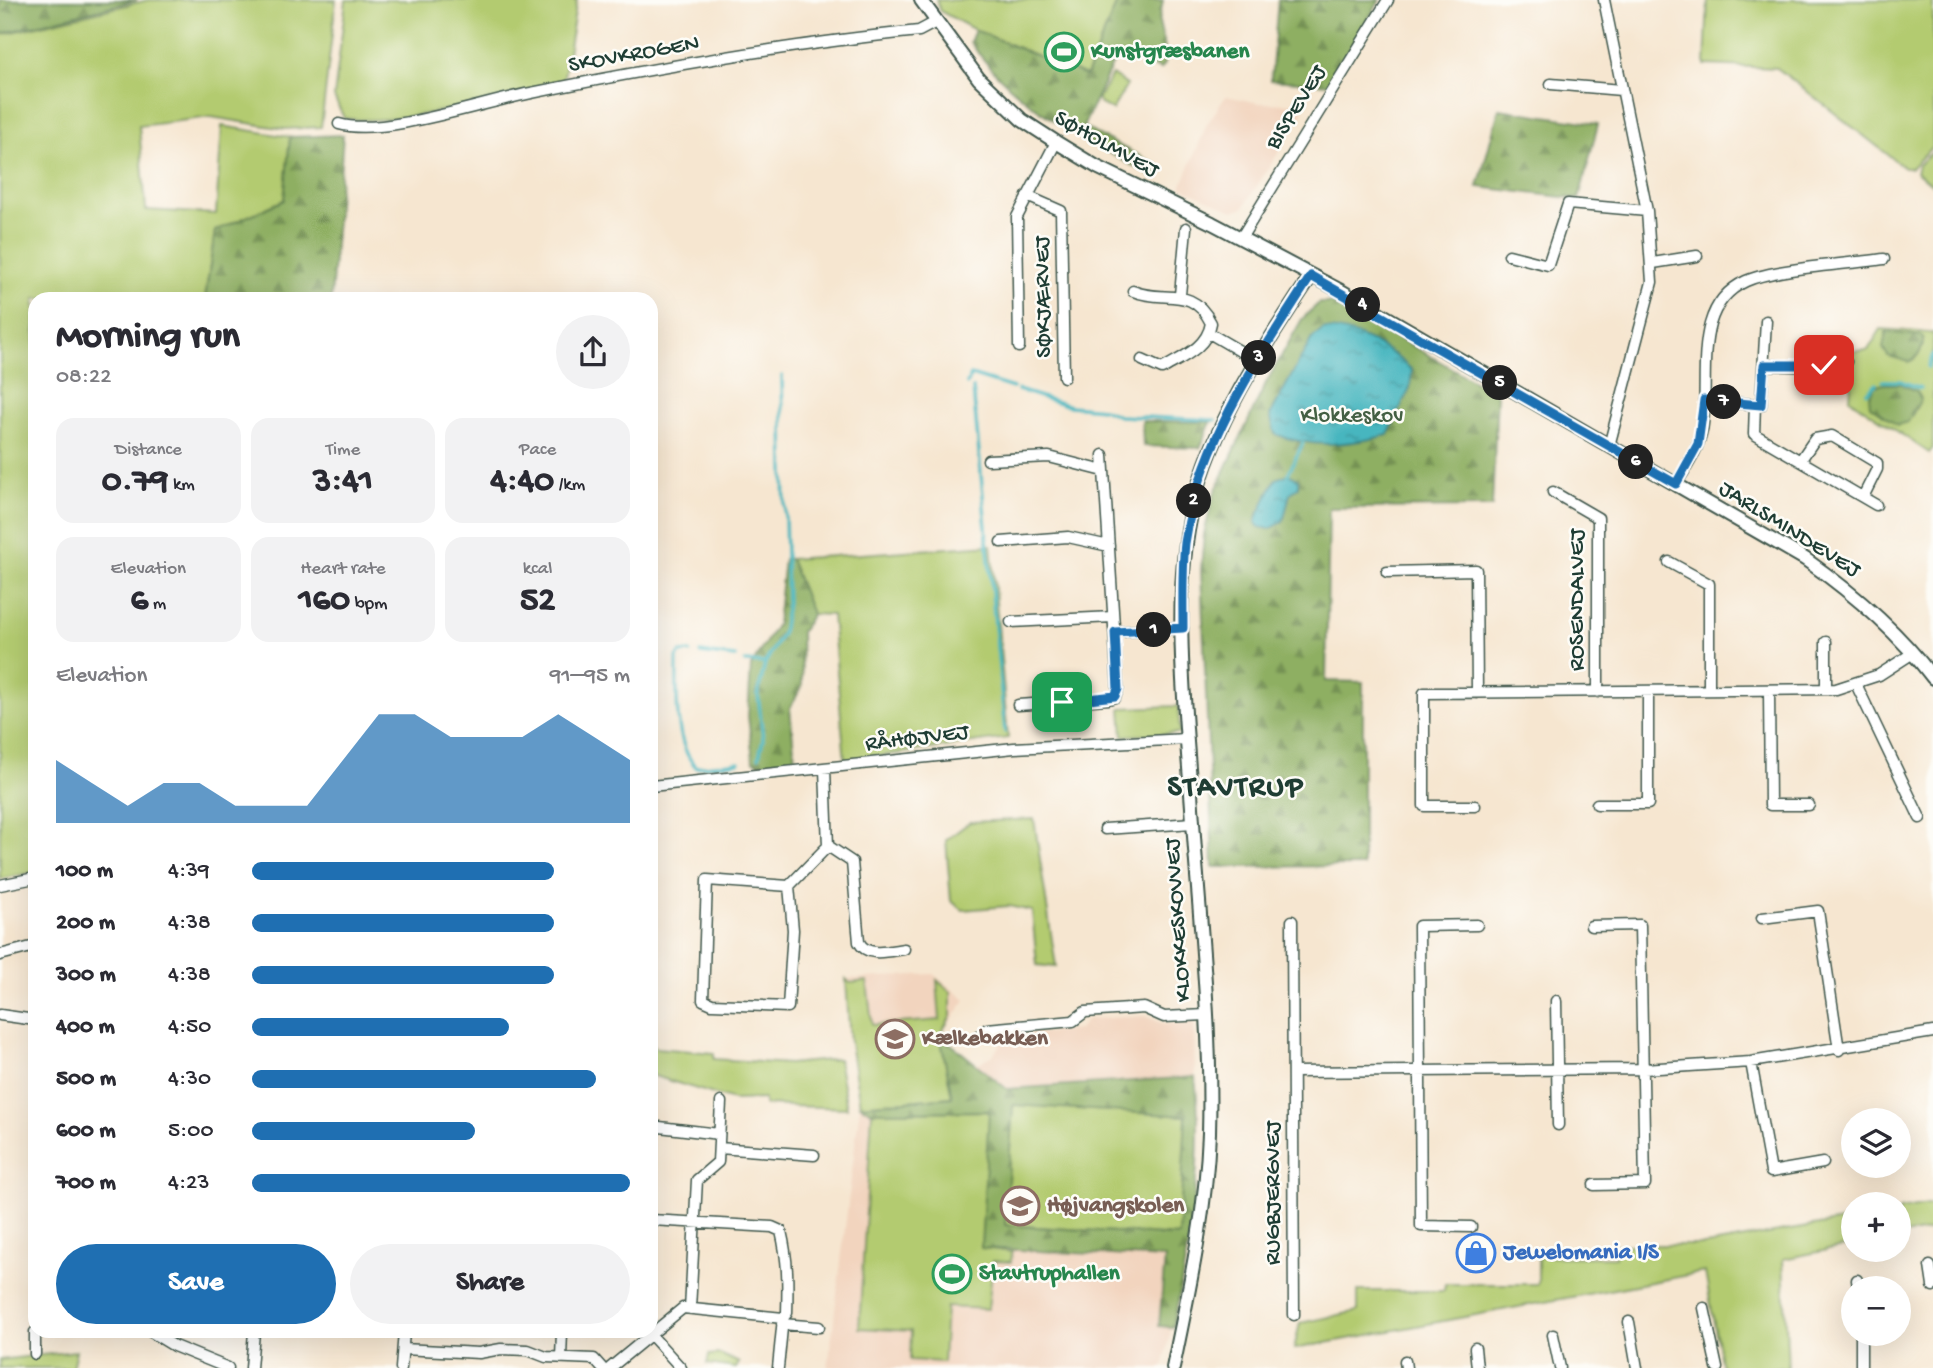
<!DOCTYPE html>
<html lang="en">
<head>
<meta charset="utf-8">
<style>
	body { margin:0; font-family:"Gochi Hand",sans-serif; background:#f2f2f3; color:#2b2b33; height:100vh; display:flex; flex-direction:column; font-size:26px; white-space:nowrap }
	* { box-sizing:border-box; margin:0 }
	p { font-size:23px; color:#7c7c81 }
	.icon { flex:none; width:38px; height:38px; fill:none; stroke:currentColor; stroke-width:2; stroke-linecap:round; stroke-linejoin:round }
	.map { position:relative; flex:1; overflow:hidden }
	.sheet { position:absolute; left:28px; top:292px; width:630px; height:1046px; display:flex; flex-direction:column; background:#fff; border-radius:21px; box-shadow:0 7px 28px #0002 }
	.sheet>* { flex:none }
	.buttons { position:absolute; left:1841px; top:1108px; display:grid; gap:14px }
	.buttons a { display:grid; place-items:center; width:70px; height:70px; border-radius:50%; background:#fff; box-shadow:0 7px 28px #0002; font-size:35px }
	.pin { position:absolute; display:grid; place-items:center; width:60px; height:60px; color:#fff; margin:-30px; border-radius:14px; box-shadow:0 4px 10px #0006 }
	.km { position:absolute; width:35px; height:35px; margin:-18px; border-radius:50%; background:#222; color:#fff; font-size:19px; line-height:35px; text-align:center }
	.round { display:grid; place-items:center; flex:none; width:74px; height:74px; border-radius:37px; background:#f2f2f3 }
	.summary { display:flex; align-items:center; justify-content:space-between; height:119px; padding:0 28px }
	h1 { font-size:38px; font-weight:800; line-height:52px }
	.stats { display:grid; grid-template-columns:repeat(3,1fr); gap:10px; height:119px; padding:7px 28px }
	.stats div { display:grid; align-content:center; border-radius:18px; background:#f2f2f3; text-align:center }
	.stats b { font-size:35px; font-weight:800 }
	.stats small { font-size:19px; font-weight:400 }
	.stats p { font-size:19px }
	.chart { height:196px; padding:14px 28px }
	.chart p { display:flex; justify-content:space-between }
	.chart svg { width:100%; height:126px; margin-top:7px; fill:#1f6fb2; opacity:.7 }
	.button { display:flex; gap:14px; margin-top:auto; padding:14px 28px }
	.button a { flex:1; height:80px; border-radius:42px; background:#1f6fb2; color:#fff; font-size:28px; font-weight:800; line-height:80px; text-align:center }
	.button a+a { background:#f2f2f3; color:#2b2b33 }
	ul { padding:0 28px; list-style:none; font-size:23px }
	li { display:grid; grid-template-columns:112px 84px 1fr; align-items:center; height:52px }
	li i { height:18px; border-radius:9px; background:#1f6fb2 }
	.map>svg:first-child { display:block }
</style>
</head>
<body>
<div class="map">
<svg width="1933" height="1368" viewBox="0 0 1933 1368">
	<defs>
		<pattern id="forest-firs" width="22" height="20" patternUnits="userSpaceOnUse" patternTransform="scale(1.75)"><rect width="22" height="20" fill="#8eaf62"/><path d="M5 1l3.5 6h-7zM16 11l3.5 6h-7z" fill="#739052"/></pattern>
		<pattern id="water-ripples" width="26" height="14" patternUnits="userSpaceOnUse" patternTransform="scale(1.75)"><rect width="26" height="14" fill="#47b6bf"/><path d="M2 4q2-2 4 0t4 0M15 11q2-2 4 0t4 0" fill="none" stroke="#3b959c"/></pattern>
	</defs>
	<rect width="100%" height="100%" fill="#fdfcf7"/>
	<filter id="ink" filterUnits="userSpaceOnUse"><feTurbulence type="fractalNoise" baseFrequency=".0143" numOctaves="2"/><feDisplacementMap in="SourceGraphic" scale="14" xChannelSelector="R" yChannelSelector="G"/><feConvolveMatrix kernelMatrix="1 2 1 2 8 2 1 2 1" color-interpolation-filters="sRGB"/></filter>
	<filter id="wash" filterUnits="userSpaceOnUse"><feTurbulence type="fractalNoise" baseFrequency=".00686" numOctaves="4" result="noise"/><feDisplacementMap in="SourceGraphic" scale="28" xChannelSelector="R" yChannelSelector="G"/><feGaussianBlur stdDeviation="1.57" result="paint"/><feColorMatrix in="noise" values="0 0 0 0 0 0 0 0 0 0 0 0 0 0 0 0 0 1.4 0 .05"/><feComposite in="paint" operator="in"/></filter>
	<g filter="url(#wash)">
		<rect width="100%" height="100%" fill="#f6e6d0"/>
		<!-- built -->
		<path fill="#f2d4be" d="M1226 96 1259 103 1300 104 1303 114 1243 208 1233 211 1181 187 1207 124Z
			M933 974 966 1000 940 1035 976 1064 992 1056 1007 1036 1079 1030 1087 1019 1145 1016 1165 1024 1194 1022 1195 1077 1200 1117 1197 1170 1189 1243 1163 1368H828L860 1105 850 1043 846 979Z"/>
		<!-- green -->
		<path fill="#b3cb70" stroke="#698452" stroke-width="2" d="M148 0H336L321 127 285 129 211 117 139 126 146 210 216 214 222 126 290 137 284 200 215 231 205 299H35V872L0 879V35Z
			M346 0H577L563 83C508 95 395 128 344 118L334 97Z
			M937 0H1118L1086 76 975 30 940 11Z
			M1708 0H1933V146L1911 168H1905L1777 68 1705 65Z
			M1112 75 1127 85 1112 110 1099 103 1098 99Z
			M1933 152V185L1916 172 1918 165Z
			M1881 329 1933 333V448L1929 453 1850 399 1853 351 1868 350Z
			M991 545 1008 738 845 761 832 615 812 614 790 559Z
			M1178 706 1180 733 1123 736 1121 708Z
			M1034 819 1056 967 1037 965 1032 911 1009 906 963 910 951 901 946 840 970 822Z
			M846 979 850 983 867 981 872 1025 940 1020 937 980 951 992V1016L940 1035 952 1097 860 1105 850 1043Z
			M651 1044 656 1048 714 1053V1059L789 1064 838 1059 847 1108 764 1105V1099L733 1100 651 1075Z
			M1013 1104 1187 1116 1179 1236 1005 1225Z
			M990 1111 981 1248 1012 1252 1011 1262 993 1261 988 1309 946 1307 943 1362 910 1360 911 1331 859 1328 872 1112Z
			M1933 1204V1230L1899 1236V1210Z
			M1853 1219V1245L1783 1259 1788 1368H1722L1705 1272 1294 1349 1300 1323 1358 1311V1291H1444L1445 1284H1538V1257H1615L1616 1245H1706Z
			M76 1351 72 1368H0V1360Z
			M720 1354 739 1363 736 1368 707 1364 709 1355Z"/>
		<!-- forest -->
		<path fill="url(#forest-firs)" stroke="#56764b" stroke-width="2" fill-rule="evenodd" d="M0 0H137L0 34Z
			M1118 0H1163L1159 22 1167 58 1161 69 1117 54 1083 127 1159 166 1156 178C1086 140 1017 109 970 42L975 30 1086 76Z
			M1278 0H1380L1328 84 1271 80Z
			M1499 109 1598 124 1579 199 1478 187Z
			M343 135 331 299H205L215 231 284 200 290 137Z
			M1319 303H1337L1497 394 1492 507 1329 508 1326 681 1363 682V866L1213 867 1201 570 1204 534 1214 494 1266 383 1302 319Z
			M1886 332 1922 336C1926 347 1918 357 1909 362L1888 356 1883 348Z
			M1885 384H1901L1917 391 1921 399 1908 422 1897 425 1870 406 1869 396 1875 386Z
			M1142 421 1211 422 1200 448 1143 446Z
			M784 559H790L812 614 801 632 802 686 790 708 795 760 759 764 753 760 748 716 751 666 777 624Z
			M940 1035 1007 1089 1195 1077C1205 1161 1189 1244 1173 1327L1159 1326 1165 1258 981 1248 989 1111 872 1112 860 1105 952 1097ZM1013 1105 1186 1116 1179 1236 1005 1225Z"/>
		<!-- water -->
		<path fill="url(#water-ripples)" stroke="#337a7a" stroke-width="2" d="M1324 329C1356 329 1389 348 1412 370L1410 388 1388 435C1350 445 1312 449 1275 434L1270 415 1312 338Z
			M1288 474 1298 479V487L1290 494 1283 522 1270 529 1259 527 1256 523C1256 514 1271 490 1276 479Z"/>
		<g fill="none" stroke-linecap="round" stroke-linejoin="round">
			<!-- stream -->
			<path stroke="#47b6bf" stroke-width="3.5" d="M1928 367 1933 355
				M1883 381H1900L1920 388
				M967 384 971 375 1013 388
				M973 388 1005 732
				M1018 390 1070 406 1103 409 1119 416 1215 420
				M1867 392 1876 384
				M1288 474 1303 443
				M690 652 680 653 677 658C677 689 673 743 696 767L739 762
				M700 653 735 657
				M745 662 764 663
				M759 757 763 739 758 694 765 663 782 634 787 603 782 376"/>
		</g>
	</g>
	<g filter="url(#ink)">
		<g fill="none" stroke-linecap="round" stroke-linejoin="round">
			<defs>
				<path id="minor" d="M1604 0 1647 211 1652 282 1609 446
					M1551 84 1621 90
					M339 124C383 137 484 102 531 93 659 67 789 44 919 31L936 22
					M1027 196 1061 211 1064 377
					M1241 238 1388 0
					M1509 255 1548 265 1568 204 1647 211
					M1653 263 1697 256
					M1133 291C1164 304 1192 284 1211 323 1207 348 1182 357 1162 369L1142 360
					M1180 295 1186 228
					M1209 333 1257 361
					M1019 347 1017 217 1056 142
					M1764 365 1820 367 1829 362H1846
					M1704 400 1761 405 1766 321
					M1755 404 1754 434 1876 505
					M988 460 1049 457 1104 471
					M1800 461 1815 439 1832 436 1877 463V469L1863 497
					M1676 484C1686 468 1698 450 1702 431 1711 380 1689 307 1746 281 1776 268 1849 264 1884 259
					M1553 492 1598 518V692
					M1001 542 1068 537 1109 546
					M1669 562 1709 584V690
					M1387 572 1476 570 1477 693
					M1011 622 1113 617
					M1115 632 1183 628
					M1826 642V689
					M1856 684 1920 818
					M1769 690 1770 805H1809
					M1018 705 1108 699 1115 697 1118 689 1103 455
					M651 786 1014 748 1187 739
					M1597 804H1648V691
					M1475 806H1424V693L1836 689 1879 675 1913 653
					M1105 829 1193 823
					M828 846 852 862 859 942C867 958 889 951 904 949
					M0 885 35 878
					M789 886 793 930 788 1007 712 1004 703 1000 707 880 789 886 828 846 825 769
					M1762 918 1818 911 1839 1050
					M1292 921 1294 1315
					M1591 926 1640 925 1645 1184 1594 1185
					M0 955 35 946
					M1556 1001 1558 1125
					M0 1015 35 1020
					M977 1038 987 1029 1073 1021 1085 1012 1144 1008 1164 1017 1206 1015
					M1751 1062 1771 1172 1823 1163
					M1293 1072 1644 1069 1751 1062 1933 1032
					M651 1126 719 1134
					M719 1148 814 1155
					M651 1220 772 1227 781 1231C788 1260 788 1283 787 1313L783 1318 778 1368
					M1471 1227 1421 1226 1419 926 1477 925
					M1930 1266 1933 1286
					M1857 1280 1858 1288
					M1704 1308 1717 1368
					M690 1309 697 1180 718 1162 721 1102
					M1629 1322 1637 1368
					M782 1324 819 1327
					M151 1332 174 1346 228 1368
					M651 1335 681 1368
					M1553 1335 1560 1368
					M1475 1348 1477 1368
					M403 1349 479 1353 501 1349 528 1350 546 1357 594 1359 602 1368
					M35 1354V1332
					M561 1358 562 1332
					M1405 1361 1406 1368
					M251 1368 254 1332
					M401 1368 404 1332
					M610 1368 683 1308 783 1318
					M1861 1368V1334"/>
				<path id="tertiary" d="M921 0 979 79 1022 120 1056 142 1097 167 1212 223 1341 291 1805 559C1853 593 1898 631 1933 678
					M1173 1368C1189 1290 1206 1213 1209 1133 1212 1030 1200 925 1193 822 1187 727 1170 598 1193 506 1213 423 1264 347 1311 276"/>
			</defs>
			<!-- minor casing -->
			<use href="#minor" stroke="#3f564b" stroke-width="13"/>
			<!-- tertiary casing -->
			<use href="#tertiary" stroke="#3f564b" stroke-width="16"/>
			<!-- minor -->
			<use href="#minor" stroke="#fff" stroke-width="10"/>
			<!-- tertiary -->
			<use href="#tertiary" stroke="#fff" stroke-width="12"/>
		</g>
	</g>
	<g fill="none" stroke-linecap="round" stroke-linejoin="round" filter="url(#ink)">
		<defs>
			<path id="route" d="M1062 702 1115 696 1118 689 1115 632 1183 628C1183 600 1182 571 1185 543 1199 444 1258 358 1311 276L1676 484 1698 444 1704 400 1761 405 1764 365H1824"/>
		</defs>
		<!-- route casing -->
		<use href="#route" stroke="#fff" stroke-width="14"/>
		<!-- route -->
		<use href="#route" stroke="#1f6fb2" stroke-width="9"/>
	</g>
	<!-- icons -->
	<defs>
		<symbol id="stadium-ring" viewBox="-11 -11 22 22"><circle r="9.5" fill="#fdfcf7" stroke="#2e9e5b" stroke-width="1.5"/><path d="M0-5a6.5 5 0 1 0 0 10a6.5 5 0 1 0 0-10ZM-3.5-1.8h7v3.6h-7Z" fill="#2e9e5b"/></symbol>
		<symbol id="school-ring" viewBox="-11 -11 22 22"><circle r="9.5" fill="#fdfcf7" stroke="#8d6e63" stroke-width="1.5"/><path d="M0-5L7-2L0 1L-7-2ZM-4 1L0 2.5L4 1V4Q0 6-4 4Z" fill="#8d6e63"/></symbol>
		<symbol id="shop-ring" viewBox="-11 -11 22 22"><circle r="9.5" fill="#fdfcf7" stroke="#3f7fe0" stroke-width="1.5"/><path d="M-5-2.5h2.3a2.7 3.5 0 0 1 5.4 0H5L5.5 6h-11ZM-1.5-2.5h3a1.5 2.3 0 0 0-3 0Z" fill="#3f7fe0"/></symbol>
	</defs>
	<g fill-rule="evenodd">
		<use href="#stadium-ring" x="1042" y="30" width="44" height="44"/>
		<use href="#school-ring" x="873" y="1017" width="44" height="44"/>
		<use href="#school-ring" x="998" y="1184" width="44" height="44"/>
		<use href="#shop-ring" x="1454" y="1231" width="44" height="44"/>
		<use href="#stadium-ring" x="930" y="1252" width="44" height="44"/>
	</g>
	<g text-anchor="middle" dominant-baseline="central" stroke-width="5" stroke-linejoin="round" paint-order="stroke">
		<!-- leisure labels -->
		<g font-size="23" font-weight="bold" fill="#27864d" stroke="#fdfcf7" text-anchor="start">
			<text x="1091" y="52">Kunstgræsbanen</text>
			<text x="979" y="1274">Stavtruphallen</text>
		</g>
		<!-- street labels -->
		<g font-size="23" fill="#1f3d34" stroke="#fdfcf7">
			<text transform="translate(634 55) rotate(-10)">SKOVKROGEN</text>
			<text transform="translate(1297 108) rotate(-58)">BISPEVEJ</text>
			<text transform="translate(1106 145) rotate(29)">SØHOLMVEJ</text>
			<text transform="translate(1044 297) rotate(-91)">SØKJÆRVEJ</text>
			<text transform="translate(1789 530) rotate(32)">JARLSMINDEVEJ</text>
			<text transform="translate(1578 600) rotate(-90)">ROSENDALVEJ</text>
			<text transform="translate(917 739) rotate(-7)">RÅHØJVEJ</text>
			<text transform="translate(1179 920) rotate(-94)">KLOKKESKOVVEJ</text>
			<text transform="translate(1274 1193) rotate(-90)">RUGBJERGVEJ</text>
		</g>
		<!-- park labels -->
		<g font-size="23" fill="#446043" stroke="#fdfcf7">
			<text x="1352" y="416">Klokkeskov</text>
		</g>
		<!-- education labels -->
		<g font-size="23" font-weight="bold" fill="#785e54" stroke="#fdfcf7" text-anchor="start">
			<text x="922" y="1039">Kælkebakken</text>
			<text x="1047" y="1206">Højvangskolen</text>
		</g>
		<!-- shop labels -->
		<g font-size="23" font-weight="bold" fill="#366cbe" stroke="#fdfcf7" text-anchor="start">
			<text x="1503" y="1253">Jewelomania I/S</text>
		</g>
		<!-- district labels -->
		<g font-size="30" font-weight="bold" letter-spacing="2" fill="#1f3d34" stroke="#fdfcf7">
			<text x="1236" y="789">STAVTRUP</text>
		</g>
	</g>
</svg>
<div class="buttons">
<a><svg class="icon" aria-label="layers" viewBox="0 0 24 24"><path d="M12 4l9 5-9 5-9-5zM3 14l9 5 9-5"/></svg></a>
<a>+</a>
<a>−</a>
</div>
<div class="pin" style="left:1062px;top:702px;background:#1e9e55"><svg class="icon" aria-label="arrive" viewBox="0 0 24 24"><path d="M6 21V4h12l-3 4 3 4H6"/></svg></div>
<div class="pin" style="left:1824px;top:365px;background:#d93025"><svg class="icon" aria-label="check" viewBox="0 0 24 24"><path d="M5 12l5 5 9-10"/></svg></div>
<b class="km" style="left:1154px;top:630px">1</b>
<b class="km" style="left:1194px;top:501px">2</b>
<b class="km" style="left:1259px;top:358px">3</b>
<b class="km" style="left:1363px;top:305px">4</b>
<b class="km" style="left:1500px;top:383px">5</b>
<b class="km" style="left:1636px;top:462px">6</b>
<b class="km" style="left:1724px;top:402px">7</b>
<section class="sheet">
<div class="summary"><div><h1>Morning run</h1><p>08:22</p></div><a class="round"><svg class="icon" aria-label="share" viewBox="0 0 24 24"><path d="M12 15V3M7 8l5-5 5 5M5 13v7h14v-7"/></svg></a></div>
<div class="stats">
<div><p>Distance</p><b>0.79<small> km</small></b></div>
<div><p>Time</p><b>3:41</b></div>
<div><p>Pace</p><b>4:40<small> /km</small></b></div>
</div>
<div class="stats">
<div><p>Elevation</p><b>6<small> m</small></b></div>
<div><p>Heart rate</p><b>160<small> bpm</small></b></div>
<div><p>kcal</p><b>52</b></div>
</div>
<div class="chart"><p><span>Elevation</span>91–95 m</p>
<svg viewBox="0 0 160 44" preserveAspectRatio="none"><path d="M0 44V22L10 30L20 38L30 30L40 30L50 38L60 38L70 38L80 22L90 6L100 6L110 14L120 14L130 14L140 6L150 14L160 22V44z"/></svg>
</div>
<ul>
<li><b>100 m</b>4:39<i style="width:80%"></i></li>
<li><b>200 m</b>4:38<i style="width:80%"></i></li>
<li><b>300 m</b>4:38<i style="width:80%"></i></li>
<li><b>400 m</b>4:50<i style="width:68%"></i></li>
<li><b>500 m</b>4:30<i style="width:91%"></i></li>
<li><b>600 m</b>5:00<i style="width:59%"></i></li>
<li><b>700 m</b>4:23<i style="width:100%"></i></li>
</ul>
<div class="button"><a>Save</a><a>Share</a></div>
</section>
</div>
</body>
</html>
